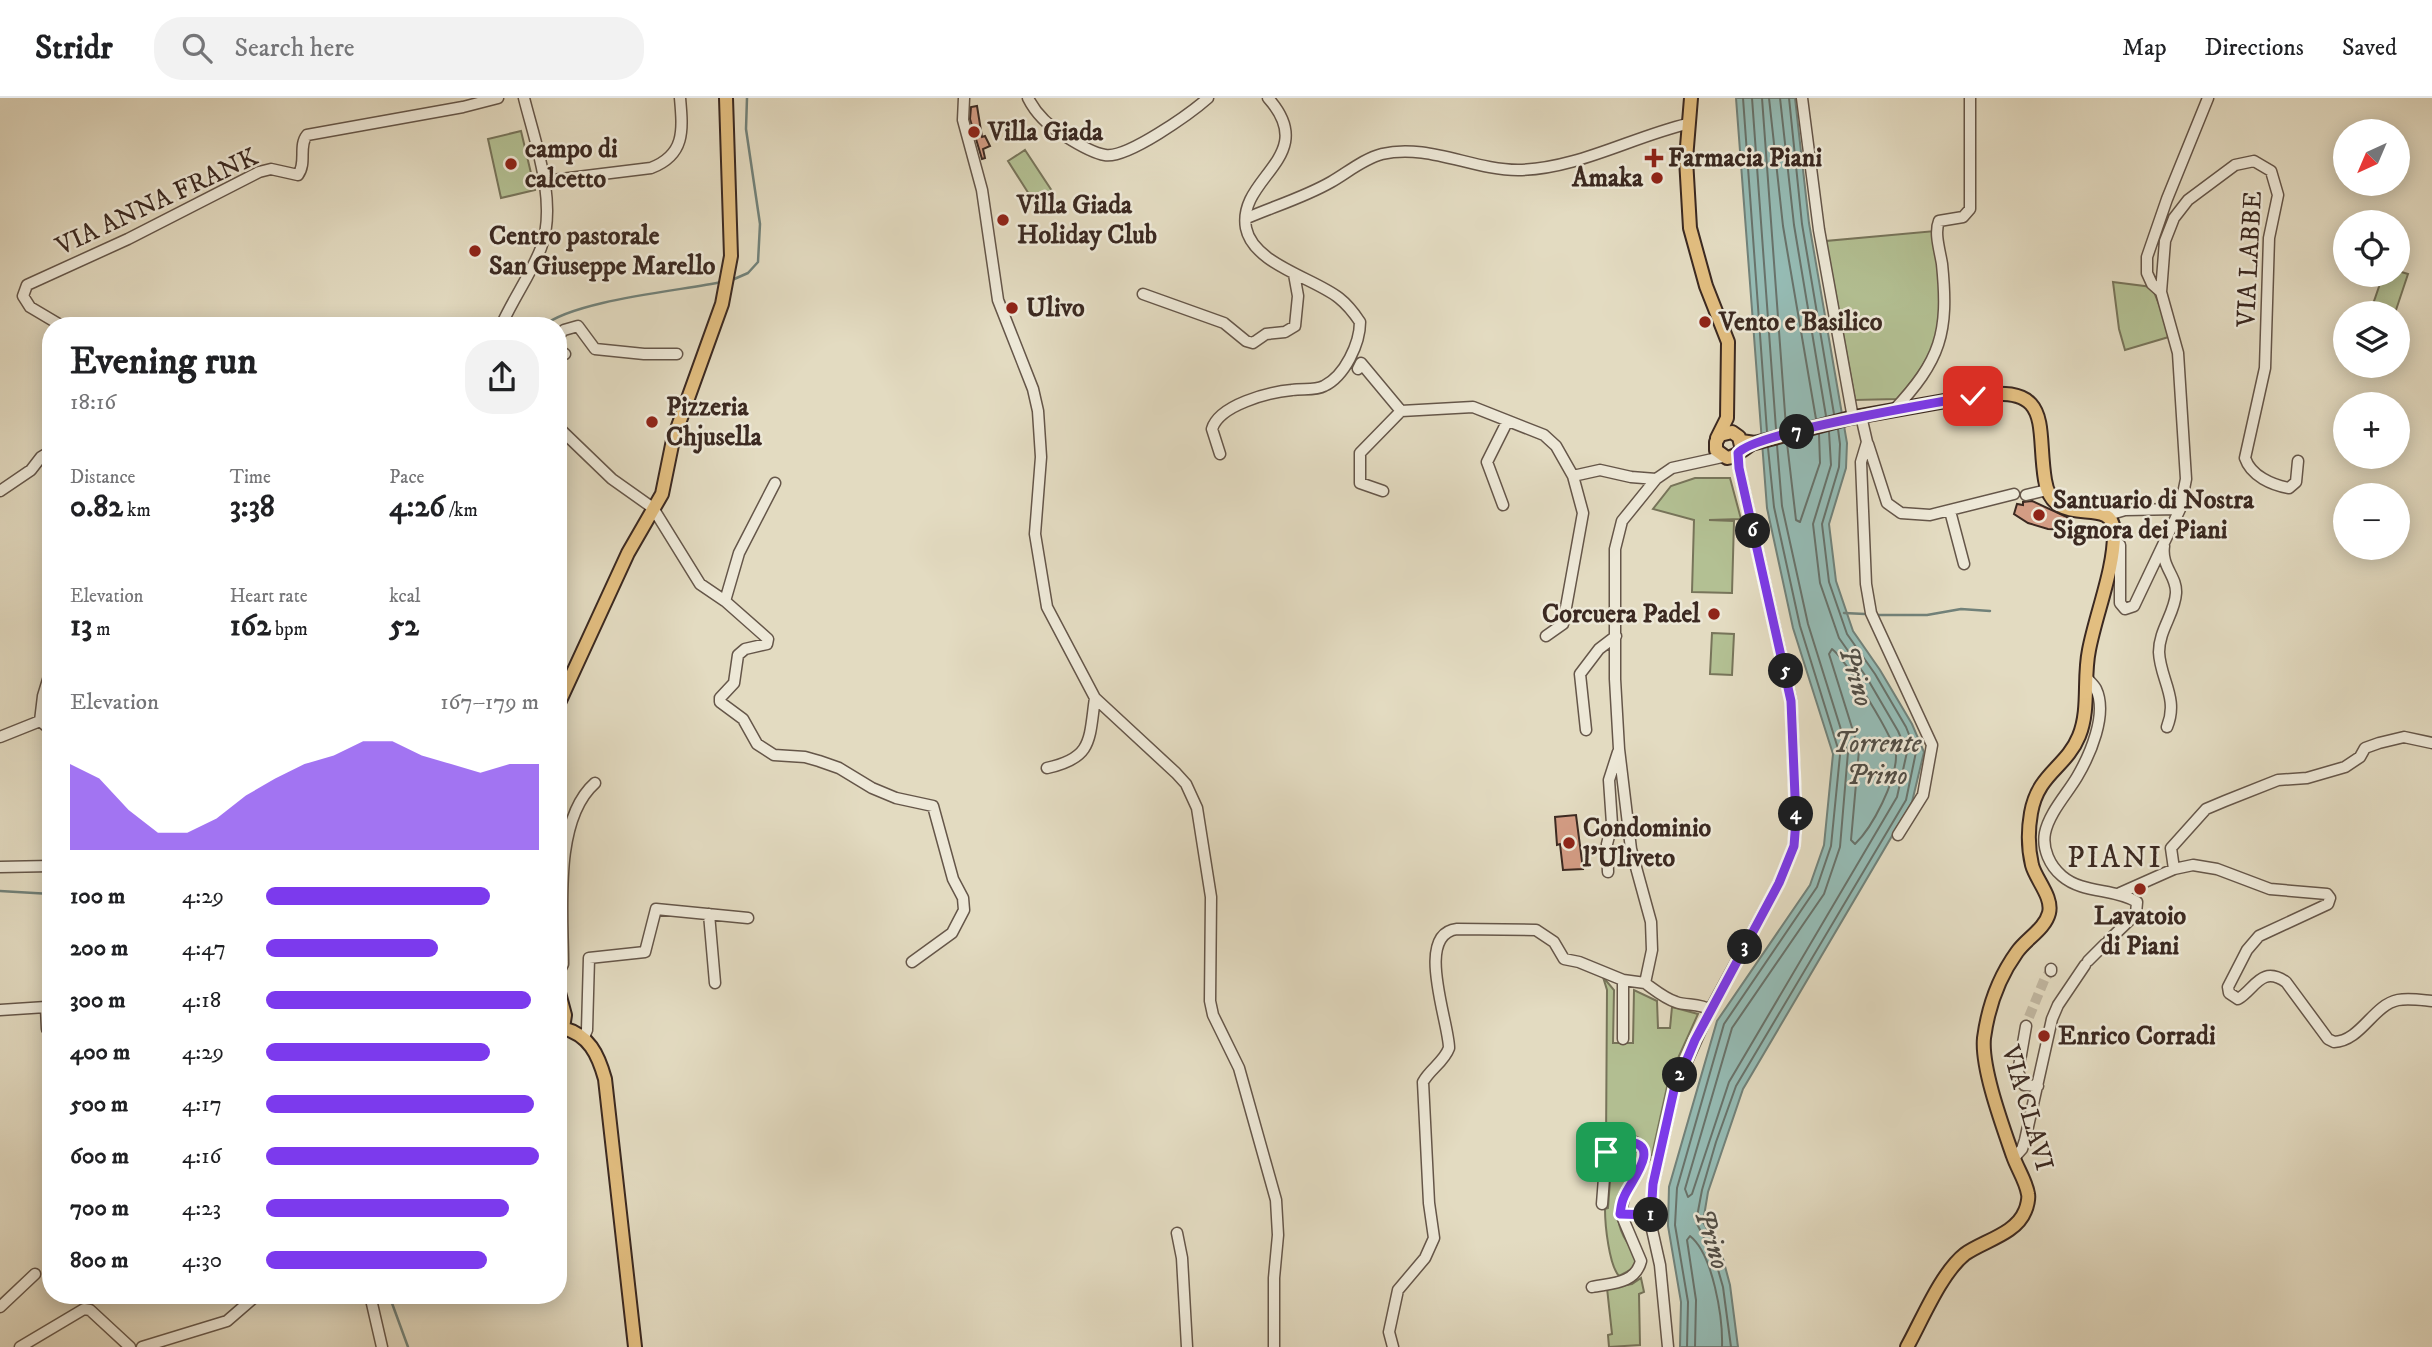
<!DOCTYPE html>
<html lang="en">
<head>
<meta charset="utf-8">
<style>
	body { margin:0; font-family:"IM FELL DW Pica",serif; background:#f2f2f2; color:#202124; height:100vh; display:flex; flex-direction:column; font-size:26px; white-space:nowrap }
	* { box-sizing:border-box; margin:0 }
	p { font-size:23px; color:#757577 }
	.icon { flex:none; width:38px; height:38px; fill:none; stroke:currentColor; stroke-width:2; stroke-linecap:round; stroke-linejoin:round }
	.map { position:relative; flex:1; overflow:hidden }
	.sheet { position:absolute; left:42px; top:219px; width:525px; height:987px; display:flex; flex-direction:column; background:#fff; border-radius:28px; box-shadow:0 4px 18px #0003 }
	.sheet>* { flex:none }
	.needle { width:46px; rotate:224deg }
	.buttons { position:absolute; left:2333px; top:21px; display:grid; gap:14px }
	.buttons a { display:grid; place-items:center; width:77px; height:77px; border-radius:50%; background:#fff; box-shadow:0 4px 18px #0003; font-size:35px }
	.pin { position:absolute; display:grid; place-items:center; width:60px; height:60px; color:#fff; margin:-30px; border-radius:14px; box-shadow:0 4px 10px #0006 }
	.km { position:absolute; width:35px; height:35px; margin:-18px; border-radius:50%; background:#222; color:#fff; font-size:19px; line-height:35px; text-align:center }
	.round { display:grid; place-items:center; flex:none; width:74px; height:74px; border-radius:28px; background:#f2f2f2 }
	.head { display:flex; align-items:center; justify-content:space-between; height:119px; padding:0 28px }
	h1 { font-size:38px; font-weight:800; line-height:52px }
	.figures { display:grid; grid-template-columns:repeat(3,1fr); gap:10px; height:119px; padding:7px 28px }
	.figures div { display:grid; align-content:center }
	.figures b { font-size:30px; font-weight:800 }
	.figures small { font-size:19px; font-weight:400 }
	.figures p { font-size:19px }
	.chart { height:196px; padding:14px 28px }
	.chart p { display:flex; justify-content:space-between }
	.chart svg { width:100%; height:126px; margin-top:7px; fill:#7c3aed; opacity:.7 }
	ul { padding:0 28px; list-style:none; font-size:23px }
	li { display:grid; grid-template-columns:112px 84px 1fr; align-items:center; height:52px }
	li i { height:18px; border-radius:9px; background:#7c3aed }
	header { display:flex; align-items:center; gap:42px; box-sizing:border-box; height:98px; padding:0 35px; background:#fff; border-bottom:2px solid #e0e0e0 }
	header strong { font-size:33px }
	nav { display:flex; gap:38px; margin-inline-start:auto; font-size:24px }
	.search { width:490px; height:63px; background:#f2f2f2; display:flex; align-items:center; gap:18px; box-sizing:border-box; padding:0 24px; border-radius:28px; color:#757577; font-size:26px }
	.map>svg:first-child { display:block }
</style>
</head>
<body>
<header>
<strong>Stridr</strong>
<div class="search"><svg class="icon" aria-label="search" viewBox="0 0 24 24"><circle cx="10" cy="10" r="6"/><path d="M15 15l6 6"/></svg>Search here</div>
<nav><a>Map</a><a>Directions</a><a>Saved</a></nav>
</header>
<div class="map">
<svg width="2432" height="1249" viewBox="0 0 2432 1249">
	<rect width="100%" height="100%" fill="#e3dbc1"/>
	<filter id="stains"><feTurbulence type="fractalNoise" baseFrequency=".00286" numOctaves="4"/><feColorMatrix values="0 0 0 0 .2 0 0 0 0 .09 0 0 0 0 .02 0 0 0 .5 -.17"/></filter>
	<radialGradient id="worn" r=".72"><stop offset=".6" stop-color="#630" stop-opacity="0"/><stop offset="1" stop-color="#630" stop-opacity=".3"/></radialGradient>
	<!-- green -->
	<path fill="#b3c093" stroke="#77745a" stroke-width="2" d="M521 33 535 92 501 100 488 41Z
		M1025 52 1052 93 1034 104 1008 63Z
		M1935 133C1945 209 1951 240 1897 301L1855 302 1826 143Z
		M2398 173 2408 176 2395 215 2371 212 2383 177H2398Z
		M2113 184 2152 189 2172 238 2125 252 2119 231Z
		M1695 380H1730L1741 421 1709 422 1734 423 1732 495 1692 494 1694 422 1653 411 1671 388Z
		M1712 535 1734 536 1732 577 1710 576Z
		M1603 879 1614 892 1613 945H1633L1634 892 1657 903 1658 930H1670L1672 909 1698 916 1669 980 1652 1057H1649L1644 1044 1631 1038 1606 1046 1607 892Z
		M1629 1048 1639 1052 1641 1059C1626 1086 1608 1109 1624 1139 1630 1149 1636 1157 1636 1169L1619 1178C1609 1167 1605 1127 1605 1111L1608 1110 1612 1055Z
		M1641 1180 1644 1194 1639 1196 1640 1247 1609 1249 1608 1237 1612 1236 1607 1190 1632 1186Z"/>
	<!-- water -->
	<path fill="#95bbb4" stroke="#718179" stroke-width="2" d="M1736 0H1795L1809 125 1847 345 1846 370 1829 426 1836 483 1853 533 1880 572 1912 626 1924 654 1912 704 1743 991 1708 1094 1703 1124 1722 1157 1730 1187 1738 1249H1680L1681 1204 1668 1128 1669 1089 1717 923 1810 787 1824 747 1833 656 1793 530 1767 410Z"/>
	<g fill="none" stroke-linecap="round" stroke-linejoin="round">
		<!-- shore -->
		<path stroke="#68726a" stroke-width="2" d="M1743 0 1767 334
			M1752 0 1776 331
			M1762 0 1786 329
			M1769 0 1783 128 1816 321
			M1780 0 1794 127 1826 318
			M1789 0 1802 126 1834 316
			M1787 345 1796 422 1800 424 1820 365 1819 336
			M1777 347 1782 408 1808 526 1848 654 1840 749 1824 796 1732 930 1685 1091 1688 1099 1692 1096 1729 984 1897 699 1907 654 1898 633 1867 580 1839 540 1820 485 1813 426 1831 367 1829 334
			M1832 551C1845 561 1896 642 1896 658 1896 683 1873 729 1855 746L1851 742 1859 652 1829 556Z
			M1687 1249 1688 1204 1675 1127 1677 1090 1724 926 1817 789 1831 748 1840 657 1800 528 1774 409 1768 350
			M1695 1249 1696 1202 1687 1142 1690 1138C1713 1156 1723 1220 1722 1249
			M1731 1249 1723 1189 1715 1161 1696 1124 1702 1092 1716 1044 1736 988 1906 702 1916 654 1906 629 1875 576 1847 536 1829 484 1822 426 1839 369 1840 346 1838 331"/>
		<!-- stream -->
		<path stroke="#718179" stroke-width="2.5" d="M732 182 748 175 758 164 760 126 746 31 747 0
			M543 228C575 202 678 193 722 184
			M1844 515 1865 516
			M1878 517H1927L1961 511 1990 513
			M0 793 51 796
			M389 1197 408 1249"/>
	</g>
	<!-- building -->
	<path fill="#d39c84" stroke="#3b2921" stroke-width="2" d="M977 8 982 39 985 38 990 48 983 51 985 60 982 61 970 21 971 9Z
		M2032 403 2069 420 2073 424 2072 430 2067 432 2048 431 2028 425 2014 416 2017 406 2023 407V404Z
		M1576 717 1583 771 1563 772 1560 746 1557 747 1555 719Z"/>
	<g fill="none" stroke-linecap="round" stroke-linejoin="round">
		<!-- minor-tunnel -->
		<path stroke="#c1b7a1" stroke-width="10" stroke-dasharray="10 5" stroke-linecap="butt" d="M2029 919 2045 880 2051 873"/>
		<defs>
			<path id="minor" d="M964 0 963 22 982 92 998 202 1033 291 1038 313 1041 359 1035 436 1047 509 1095 600 1176 675 1186 686 1197 710 1211 799 1210 903 1213 917 1239 970 1276 1102 1278 1137 1274 1180V1249
				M1028 0C1036 16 1050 29 1065 38 1076 45 1092 55 1105 57 1127 61 1191 15 1208 0
				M1802 0 1819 132 1853 320
				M545 83 651 70C685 57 683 33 680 0
				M1247 120C1275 108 1305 99 1331 84 1347 75 1363 61 1382 56 1427 45 1473 72 1518 72 1577 71 1632 39 1687 26
				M2161 194 2152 186 2147 175V159L2167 101 2208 0
				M1143 196 1224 225 1246 243 1253 245 1266 236 1285 234 1295 228 1298 198 1294 176
				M62 228 30 209 23 198 27 187 128 141 259 74 271 71 298 77C307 65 298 48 307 37L463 9 498 0
				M501 228C513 201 531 176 541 150 558 105 535 44 524 0
				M558 238 564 232 578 228 595 251 644 256H677
				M558 255 560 253 565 256
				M1358 271 1361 265 1401 313 1473 309 1544 337 1556 348 1573 378 1583 415 1563 526 1546 538
				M1893 313C1941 262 1949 235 1942 166 1940 153 1934 135 1939 123L1963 119 1970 111V0
				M1861 318 1867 344 1861 364 1866 486 1871 515 1932 647 1923 697 1898 737
				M558 329 612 381 653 410 700 486 725 503 768 541 767 546 745 551 738 557 734 585 720 600V604L743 621 757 646 774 657 805 659 819 663 839 670 872 690 896 700 933 708 953 781 963 800 964 812 952 835 912 864
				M1868 346 1887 405 1901 415 1930 417 2014 396
				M1220 356 1212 331C1219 307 1269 294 1292 292 1302 290 1315 293 1324 288 1345 278 1360 245 1360 224 1354 215 1348 207 1339 200 1314 180 1253 166 1246 130 1237 79 1321 59 1268 0
				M1573 378 1600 372 1631 379 1656 381
				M0 393 31 372 41 359 51 353
				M1383 393 1360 385V355L1401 313
				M2026 397 2047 392
				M1503 407 1487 364 1507 324
				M1950 413 1964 466
				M2108 417 2125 412 2180 411
				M2113 441 2120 447V505L2125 511 2134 508 2180 411 2186 381 2178 255 2161 194 2165 143 2174 120 2188 102 2235 67 2254 63 2271 73 2278 97 2269 140 2265 270 2245 360C2251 378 2272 387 2289 390L2296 384 2298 363
				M2164 448C2161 469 2177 478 2176 495 2175 515 2159 532 2159 554 2160 581 2179 600 2167 629
				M725 503 739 455 775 385
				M2086 579C2089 583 2094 587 2096 591 2108 616 2090 657 2077 679 2067 696 2049 715 2045 735 2042 751 2050 768 2062 778 2083 796 2114 790 2137 804L2136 816 2109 842
				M40 623 43 598 51 572
				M1586 632 1580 576 1599 551 1616 538
				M0 639 40 623 51 632
				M1047 670C1093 660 1089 642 1095 600
				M0 769 51 768
				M2174 771 2171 750 2206 711 2225 703 2278 682 2307 680 2345 669 2360 659 2365 650 2379 645 2404 639 2432 645
				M1608 774 1607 746 1612 726 1609 682 1618 654
				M2120 795 2174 771 2193 767 2217 771 2270 791 2327 796 2330 800 2328 806 2259 838 2247 852 2228 889 2229 895 2238 901C2255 891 2261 867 2286 884L2328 941 2334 944C2361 943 2373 907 2398 902 2409 900 2421 902 2432 903
				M709 816 715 885
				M2088 863 2105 846
				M2051 873V871
				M558 876 563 866C563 814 553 722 595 685
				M0 912 46 909 47 931
				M1710 912C1700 905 1687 908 1676 904 1664 900 1655 892 1645 885L1652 852 1651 824 1631 751 1619 651 1615 581V451L1622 423 1656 381 1672 370 1722 359
				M2026 928 2018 974 2024 987 2038 988
				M584 939 587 932 589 860 645 854 656 811 748 820
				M1623 941V882
				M2014 1060 2022 1051 2025 1042 2052 921 2058 907 2085 867
				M1621 1116 1651 1117
				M1177 1135 1182 1160 1187 1249
				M1592 1189C1612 1185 1635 1186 1641 1163L1621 1116 1624 1098 1645 1059 1644 1053 1635 1044 1618 1047 1606 1054 1602 1106
				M370 1197 382 1249
				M0 1209 35 1176
				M20 1249 84 1211 90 1212 130 1249
				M142 1249 227 1223 257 1197
				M1393 1249 1389 1234 1398 1192 1425 1160 1434 1140 1429 1105 1423 984C1430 971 1444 964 1449 950 1449 924 1414 836 1457 831L1536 832 1554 844 1564 861 1579 864 1623 882 1645 885
				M1668 1249 1660 1167 1651 1127 1653 1086 1674 992 1710 912 1779 785 1794 748 1796 722 1791 602 1739 370 1738 355"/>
			<path id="major" d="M1691 0 1686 61 1690 130 1706 188 1728 244 1727 320 1717 340
				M1741 343 1755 345 1850 320 1973 298C2055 285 2036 328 2045 382 2053 435 2112 395 2114 433 2115 470 2096 515 2089 552 2083 581 2090 611 2079 638 2066 670 2038 675 2031 715 2028 732 2028 750 2032 767 2036 782 2053 799 2049 815 2045 831 2026 841 2017 854 1999 879 1988 910 1984 940 1981 970 2003 1029 2013 1058 2017 1070 2026 1083 2028 1096 2029 1100 2027 1109 2025 1113 2016 1136 1983 1143 1965 1156 1941 1175 1922 1222 1907 1249
				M1741 348 1739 339 1732 334 1720 337 1716 344V352L1727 360C1737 359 1745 349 1754 345
				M558 607 628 455 662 396 673 342 722 206 731 158 726 0
				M558 891 565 917 563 930C589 937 598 956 605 981L635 1249"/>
		</defs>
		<!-- minor casing -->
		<use href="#minor" stroke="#655649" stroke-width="13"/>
		<!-- major casing -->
		<use href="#major" stroke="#3b2921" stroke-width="16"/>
		<!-- minor -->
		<use href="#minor" stroke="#ede8d7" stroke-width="10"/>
		<!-- major -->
		<use href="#major" stroke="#e2be80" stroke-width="12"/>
	</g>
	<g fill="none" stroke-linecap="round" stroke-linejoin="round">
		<defs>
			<path id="route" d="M1606 1054 1629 1044C1663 1047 1629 1085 1624 1099 1621 1105 1621 1111 1620 1116L1651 1117 1653 1086 1674 992 1695 942 1779 785 1794 748 1796 722 1791 603 1739 370 1738 355C1755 334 1936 305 1973 298"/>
		</defs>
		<!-- route casing -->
		<use href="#route" stroke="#fff" stroke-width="14"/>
		<!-- route -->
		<use href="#route" stroke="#7c3aed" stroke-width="9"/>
	</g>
	<!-- markers -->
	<g fill="#8f2418" stroke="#ede8d7" stroke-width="2.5">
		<circle cx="974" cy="34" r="7"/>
		<path d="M1650.5 49.5h7v7h7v7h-7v7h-7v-7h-7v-7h7z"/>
		<circle cx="511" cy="66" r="7"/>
		<circle cx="1657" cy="80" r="7"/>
		<circle cx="1003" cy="122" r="7"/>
		<circle cx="475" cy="153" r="7"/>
		<circle cx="1012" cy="210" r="7"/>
		<circle cx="1705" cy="224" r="7"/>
		<circle cx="652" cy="324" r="7"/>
		<circle cx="2039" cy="417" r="7"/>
		<circle cx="1714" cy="516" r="7"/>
		<circle cx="1569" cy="745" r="7"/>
		<circle cx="2140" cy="791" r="7"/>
		<circle cx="2044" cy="938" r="7"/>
	</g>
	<g text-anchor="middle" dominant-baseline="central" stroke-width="5" stroke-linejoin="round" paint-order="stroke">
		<!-- poi labels -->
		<g font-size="26" font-weight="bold" fill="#3b2921" stroke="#ede8d7" text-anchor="start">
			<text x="988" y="34">Villa Giada</text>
			<text x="525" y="51">campo di<tspan x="525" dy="30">calcetto</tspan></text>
			<text x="1668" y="60">Farmacia Piani</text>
			<text x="1643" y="80" text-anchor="end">Amaka</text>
			<text x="1017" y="107">Villa Giada<tspan x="1017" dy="30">Holiday Club</tspan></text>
			<text x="489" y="138">Centro pastorale<tspan x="489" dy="30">San Giuseppe Marello</tspan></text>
			<text x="1026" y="210">Ulivo</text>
			<text x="1719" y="224">Vento e Basilico</text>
			<text x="666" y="309">Pizzeria<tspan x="666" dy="30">Chjusella</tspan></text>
			<text x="2053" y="402">Santuario di Nostra<tspan x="2053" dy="30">Signora dei Piani</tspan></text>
			<text x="1700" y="516" text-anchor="end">Corcuera Padel</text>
			<text x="1583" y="730">Condominio<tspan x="1583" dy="30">l'Uliveto</tspan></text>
			<text x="2140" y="818" text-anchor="middle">Lavatoio<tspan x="2140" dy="30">di Piani</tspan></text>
			<text x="2058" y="938">Enrico Corradi</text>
		</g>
		<!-- street labels -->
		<g font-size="26" fill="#3b2921" stroke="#ede8d7">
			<text transform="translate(157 104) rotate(-25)">VIA ANNA FRANK</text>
			<text transform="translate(2250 161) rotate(-87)">VIA LABBE</text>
			<text transform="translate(2027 1010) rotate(74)">VIA CLAVI</text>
		</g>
		<!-- water labels -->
		<g font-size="28" font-style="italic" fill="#524e46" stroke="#ede8d7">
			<text transform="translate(1856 578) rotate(74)">Prino</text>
			<text x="1877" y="645">Torrente<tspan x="1877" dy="32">Prino</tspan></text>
			<text transform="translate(1712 1141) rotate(73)">Prino</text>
		</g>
		<!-- quarter labels -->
		<g font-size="30" letter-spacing="2" fill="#3b2921" stroke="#ede8d7">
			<text x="2115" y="760">PIANI</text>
		</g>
	</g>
	<rect width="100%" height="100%" filter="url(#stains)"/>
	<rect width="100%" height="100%" fill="url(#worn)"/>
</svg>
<div class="buttons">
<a><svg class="needle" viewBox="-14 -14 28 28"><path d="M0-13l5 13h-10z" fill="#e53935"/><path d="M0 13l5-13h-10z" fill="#757577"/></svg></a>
<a><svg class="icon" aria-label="locate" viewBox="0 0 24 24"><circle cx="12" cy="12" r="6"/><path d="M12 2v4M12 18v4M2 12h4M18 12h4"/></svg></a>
<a><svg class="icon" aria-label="layers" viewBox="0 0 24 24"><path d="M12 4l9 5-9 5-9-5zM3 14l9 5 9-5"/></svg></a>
<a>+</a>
<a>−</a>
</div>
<div class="pin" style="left:1606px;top:1054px;background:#1e9e55"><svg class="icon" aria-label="arrive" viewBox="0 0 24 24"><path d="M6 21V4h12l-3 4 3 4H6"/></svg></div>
<div class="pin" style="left:1973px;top:298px;background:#d93025"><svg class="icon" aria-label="check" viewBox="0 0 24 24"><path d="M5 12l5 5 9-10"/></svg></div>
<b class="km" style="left:1651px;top:1117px">1</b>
<b class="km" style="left:1680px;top:977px">2</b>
<b class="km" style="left:1745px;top:849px">3</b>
<b class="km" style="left:1796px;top:716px">4</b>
<b class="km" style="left:1786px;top:573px">5</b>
<b class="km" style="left:1753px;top:433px">6</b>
<b class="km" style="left:1797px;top:334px">7</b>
<section class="sheet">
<div class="head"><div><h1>Evening run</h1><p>18:16</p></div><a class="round"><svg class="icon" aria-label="share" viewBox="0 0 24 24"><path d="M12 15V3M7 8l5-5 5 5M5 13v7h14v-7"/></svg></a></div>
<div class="figures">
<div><p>Distance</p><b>0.82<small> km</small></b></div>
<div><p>Time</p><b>3:38</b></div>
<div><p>Pace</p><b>4:26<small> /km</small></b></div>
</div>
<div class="figures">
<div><p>Elevation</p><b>13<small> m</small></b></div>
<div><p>Heart rate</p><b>162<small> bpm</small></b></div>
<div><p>kcal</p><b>52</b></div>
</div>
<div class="chart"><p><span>Elevation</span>167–179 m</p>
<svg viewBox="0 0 160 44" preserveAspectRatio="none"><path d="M0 44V14L10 19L20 30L30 38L40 38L50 33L60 25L70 19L80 14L90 11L100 6L110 6L120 11L130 14L140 17L150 14L160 14V44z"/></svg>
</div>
<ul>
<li><b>100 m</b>4:29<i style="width:82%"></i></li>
<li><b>200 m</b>4:47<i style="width:63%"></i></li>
<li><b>300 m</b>4:18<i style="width:97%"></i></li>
<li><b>400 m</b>4:29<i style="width:82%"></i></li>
<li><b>500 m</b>4:17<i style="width:98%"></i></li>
<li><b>600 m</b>4:16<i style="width:100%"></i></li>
<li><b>700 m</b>4:23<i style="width:89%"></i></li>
<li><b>800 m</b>4:30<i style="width:81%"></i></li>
</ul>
</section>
</div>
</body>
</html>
